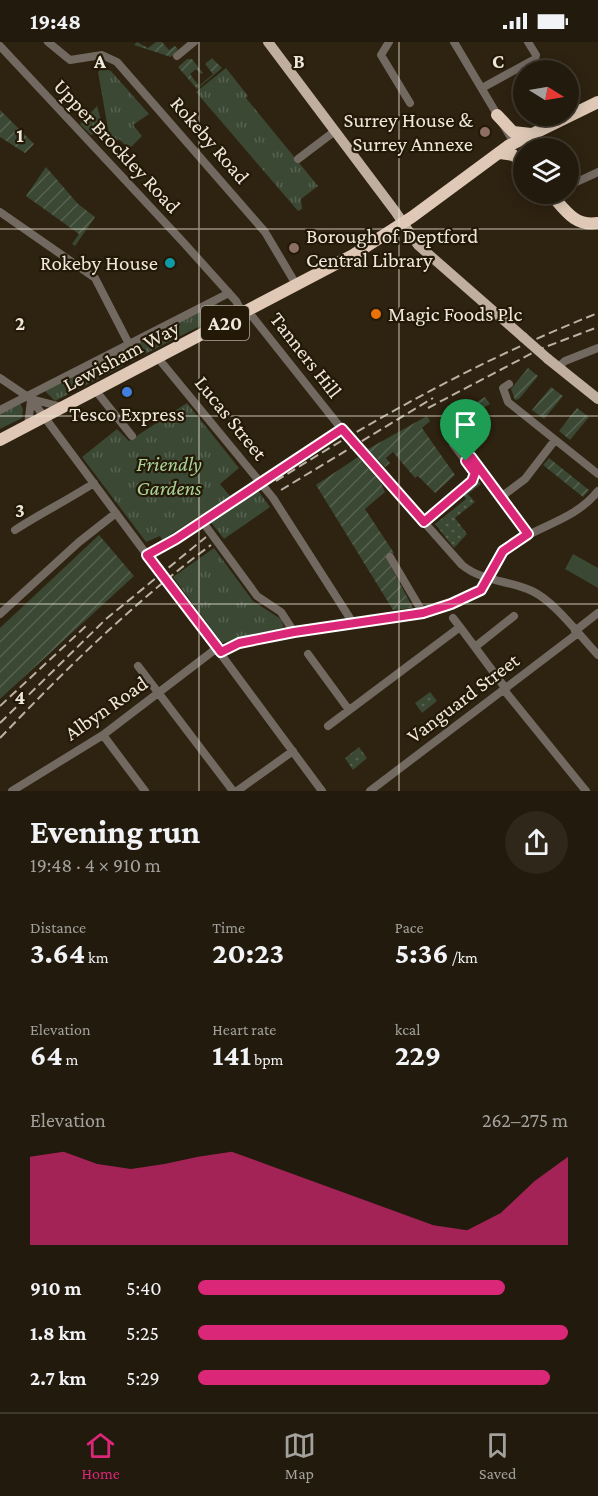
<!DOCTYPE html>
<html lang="en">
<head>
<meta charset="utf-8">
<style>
	body { margin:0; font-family:"Crimson Pro",serif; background:#2e271a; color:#f1f3f6; height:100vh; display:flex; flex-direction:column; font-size:22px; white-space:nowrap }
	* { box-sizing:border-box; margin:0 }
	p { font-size:20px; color:#a2a19d }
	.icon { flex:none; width:33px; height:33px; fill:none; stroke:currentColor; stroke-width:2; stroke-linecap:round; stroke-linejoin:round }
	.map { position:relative; height:749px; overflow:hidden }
	.panel { display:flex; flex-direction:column; background:#221a0c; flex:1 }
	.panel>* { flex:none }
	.needle { width:39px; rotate:101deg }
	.controls { position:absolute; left:513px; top:18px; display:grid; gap:12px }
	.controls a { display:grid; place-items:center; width:66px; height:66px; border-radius:50%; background:#221a0c; box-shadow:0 3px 15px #0003,0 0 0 2px #3f382d; font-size:30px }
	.pin { position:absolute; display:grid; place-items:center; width:51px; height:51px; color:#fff; margin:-62px -26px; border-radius:50% 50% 50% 0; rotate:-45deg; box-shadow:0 0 6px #0007 }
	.pin .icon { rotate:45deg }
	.round { display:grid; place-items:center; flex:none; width:63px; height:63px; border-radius:32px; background:#2e271a }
	.summary { display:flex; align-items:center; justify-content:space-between; height:102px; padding:0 30px }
	h1 { font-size:33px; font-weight:700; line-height:45px }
	.metrics { display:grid; grid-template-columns:repeat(3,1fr); gap:9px; height:102px; padding:6px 30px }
	.metrics div { display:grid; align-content:center }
	.metrics b { font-size:30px; font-weight:700 }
	.metrics small { font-size:16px; font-weight:400 }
	.metrics p { font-size:16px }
	.chart { height:168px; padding:12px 30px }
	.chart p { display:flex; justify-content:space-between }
	.chart svg { width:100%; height:108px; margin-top:6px; fill:#db2777; opacity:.7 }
	ul { padding:0 30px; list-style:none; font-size:20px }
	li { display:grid; grid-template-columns:96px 72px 1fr; align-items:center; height:45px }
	li i { height:15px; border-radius:8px; background:#db2777 }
	.status { display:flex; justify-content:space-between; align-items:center; height:42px; padding:0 30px; background:#221a0c; direction:ltr }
	.status svg { height:16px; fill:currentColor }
	.tab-bar { display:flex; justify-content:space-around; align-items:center; height:84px; border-top:2px solid #3f382d; background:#221a0c; font-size:16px; color:#a2a19d }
	.tab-bar a { display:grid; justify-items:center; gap:3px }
	.tab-bar .active { color:#db2777 }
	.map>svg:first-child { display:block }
</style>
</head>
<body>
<div class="status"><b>19:48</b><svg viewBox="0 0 49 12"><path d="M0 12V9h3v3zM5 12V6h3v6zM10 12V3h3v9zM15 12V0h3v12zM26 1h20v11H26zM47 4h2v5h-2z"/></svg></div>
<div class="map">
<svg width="598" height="749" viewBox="0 0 598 749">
	<defs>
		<pattern id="grass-dots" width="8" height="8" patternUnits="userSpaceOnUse" patternTransform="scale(1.5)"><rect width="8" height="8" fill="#3a4834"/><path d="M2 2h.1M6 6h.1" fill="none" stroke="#576251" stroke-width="1.8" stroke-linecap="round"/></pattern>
		<pattern id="park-tufts" width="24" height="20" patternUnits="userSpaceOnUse" patternTransform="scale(1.5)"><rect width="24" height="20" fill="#3a4834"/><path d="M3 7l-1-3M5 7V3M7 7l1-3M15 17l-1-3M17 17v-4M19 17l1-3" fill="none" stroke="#576251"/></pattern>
		<pattern id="garden-furrows" width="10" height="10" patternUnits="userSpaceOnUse" patternTransform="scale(1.5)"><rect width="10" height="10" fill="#3a4834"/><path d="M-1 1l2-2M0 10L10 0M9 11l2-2" fill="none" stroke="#576251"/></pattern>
	</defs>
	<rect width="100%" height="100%" fill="#2e2210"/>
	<!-- grass -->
	<path fill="url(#grass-dots)" d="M478 438 481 442 468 452 475 460 455 476 467 492 454 506 435 482 466 457 462 451Z
		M430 650 437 659 422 671 415 661Z
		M359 705 367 716 353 728 345 716Z"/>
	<!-- park -->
	<path fill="url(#park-tufts)" d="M102 26 111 29 149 72 133 83 142 94 129 107 119 97 111 104 98 30Z
		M226 26 248 54 246 56 318 144 301 157 302 167 298 169 196 50Z
		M97 64 108 101 106 103 96 91 91 93 80 82Z
		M217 260 216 276 139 315 138 302Z
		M125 308H128L129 315 135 318 122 322 123 324 55 359 45 349Z
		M20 361 23 367 22 376 0 387V372Z
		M187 361 239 426 220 442 230 454 162 498 160 494 146 500 82 415 117 387 129 399Z
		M256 446 270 465 224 497 209 478Z
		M214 506 253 559 281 577 284 585 222 601 173 535Z"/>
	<!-- garden -->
	<path fill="url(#garden-furrows)" d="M137 0 148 6 156 0H162L169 8 175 4 178 7 171 15 134 3Z
		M212 16 222 26 197 47 178 25 187 17H192L203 31 201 32 196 27 190 32 199 44 213 32 205 22Z
		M0 68 34 102 25 111 0 95Z
		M46 125 78 162 95 175 75 204 72 202 79 192 26 154Z
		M528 326 538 334 519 357 515 358 511 347Z
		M551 345 563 354 544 377 532 368Z
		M485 355 490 362 479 368 483 374 457 395 450 386 447 388 443 380Z
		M577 366 589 375 570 398 559 389Z
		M427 374 430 379 422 386 455 433 435 451 418 434 415 436 393 410 386 416 390 421 385 425 368 407Z
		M358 415 381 441 385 450 365 467 394 511 386 515 413 566 393 568 316 443Z
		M549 416 589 448 583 455 543 423Z
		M99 493 134 534 0 657V586Z"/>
	<!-- pitch -->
	<path fill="#3a4834" d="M573 512 598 526V546L565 527Z"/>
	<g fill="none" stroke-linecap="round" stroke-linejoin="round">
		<!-- minor -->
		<path stroke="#726961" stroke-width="8" d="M48 0 70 18 102 13 117 20 265 190 297 244
			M389 0 381 13 410 61
			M454 0 514 101
			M0 4 183 200 236 259 243 272
			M177 14 194 0
			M482 46 535 17 536 13 528 0
			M298 117 335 89
			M568 144 598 130
			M0 170 95 236 129 302
			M248 269 344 390
			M158 316 273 456 353 581
			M558 325 565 319 598 306
			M0 336 31 357 153 521
			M509 342 503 346 508 360 598 432
			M96 349 132 394
			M31 357 62 365
			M0 368 229 251
			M28 384 31 358
			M361 409 462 523C483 540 508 538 532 549 554 559 580 594 598 613
			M466 419 471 415 528 492
			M501 455 525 437 555 398
			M202 479 257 554 281 570 294 590
			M424 480 472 439 475 431 453 402
			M15 488C41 471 68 458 94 441
			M147 513 176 497 342 387
			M390 515 423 571
			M169 542 322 749
			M0 572 79 500 116 471
			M453 576 460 585
			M575 589 598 571
			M475 605 514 574
			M221 611C237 599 258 597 277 593 340 580 408 581 468 555 494 544 492 515 514 501 542 483 577 476 598 449
			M308 612 349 668
			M138 624 233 749
			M504 648 586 749
			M328 684 460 585 506 647
			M103 693 145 749
			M12 749 103 693 217 606
			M237 749 293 709
			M370 749 578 591"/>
		<!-- major -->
		<path stroke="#c0ae9e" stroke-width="10" d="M268 0 395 169 418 203 523 295
			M548 317 598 357"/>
		<!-- highway -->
		<path stroke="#dfc9b6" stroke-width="12" d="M497 73 513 90 531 92
			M500 111 513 113 524 121
			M551 152C565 168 575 185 598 181
			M0 398 353 213 412 175 508 104 598 60"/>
		<!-- rail -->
		<path stroke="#bab2a4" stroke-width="2" stroke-dasharray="9 4.5" stroke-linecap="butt" d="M428 366 540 307 598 285
			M276 439C379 374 484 316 598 271
			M281 448 433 356
			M0 664 86 584
			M0 681 106 577 206 495
			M0 696C67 626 134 560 211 503"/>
		<!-- minor-bridge -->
		<path stroke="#726961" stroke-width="8" d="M344 390 361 409
			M153 521 169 542"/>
		<!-- major-bridge -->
		<path stroke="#c0ae9e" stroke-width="10" d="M523 295 548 317"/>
	</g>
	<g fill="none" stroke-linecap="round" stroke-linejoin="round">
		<defs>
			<path id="route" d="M342 387 424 480 472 439 475 431 466 419 471 415 528 492 503 509 481 548 451 562 423 571 294 590 239 601 221 610 147 513 176 497Z"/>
		</defs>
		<!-- route casing -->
		<use href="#route" stroke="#fff" stroke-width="12"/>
		<!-- route -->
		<use href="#route" stroke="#db2777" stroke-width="8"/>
	</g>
	<!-- grid -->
	<path fill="none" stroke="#eee7db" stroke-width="1.5" stroke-opacity="0.55" d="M199 0V749M399 0V749M0 187H598M0 374H598M0 562H598"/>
	<!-- markers -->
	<g fill="#8d6e63" stroke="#241907" stroke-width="2">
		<circle cx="485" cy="90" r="6"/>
		<circle cx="294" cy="206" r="6"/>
	</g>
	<circle fill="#0f9aa8" stroke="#241907" stroke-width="2" cx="170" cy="221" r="6"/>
	<circle fill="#e8710a" stroke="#241907" stroke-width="2" cx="376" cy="272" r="6"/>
	<circle fill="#3f7fe0" stroke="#241907" stroke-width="2" cx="127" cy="350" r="6"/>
	<g text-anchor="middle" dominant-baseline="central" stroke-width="4.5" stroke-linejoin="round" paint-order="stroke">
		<!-- shield labels -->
		<rect fill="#241907" stroke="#b1a99b" stroke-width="1.5" x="201" y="264" width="48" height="34" rx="4.5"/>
		<g font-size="20" font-weight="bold" fill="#eee7db">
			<text x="225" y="281">A20</text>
		</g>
		<!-- poi labels -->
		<g font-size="21" fill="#eee7db" stroke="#241907" text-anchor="end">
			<text x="473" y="78">Surrey House &amp;<tspan x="473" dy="24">Surrey Annexe</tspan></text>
			<text x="306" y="194" text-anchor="start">Borough of Deptford<tspan x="306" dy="24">Central Library</tspan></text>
			<text x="158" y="221">Rokeby House</text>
			<text x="388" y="272" text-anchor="start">Magic Foods Plc</text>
			<text x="127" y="372" text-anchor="middle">Tesco Express</text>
		</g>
		<!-- street labels -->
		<g font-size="21" fill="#eee7db" stroke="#241907">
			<text transform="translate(210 98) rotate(49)">Rokeby Road</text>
			<text transform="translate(117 104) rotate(47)">Upper Brockley Road</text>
			<text transform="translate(306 313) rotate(52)">Tanners Hill</text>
			<text transform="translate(121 314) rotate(-28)">Lewisham Way</text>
			<text transform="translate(231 376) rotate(51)">Lucas Street</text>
			<text transform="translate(463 656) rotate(-37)">Vanguard Street</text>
			<text transform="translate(106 666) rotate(-35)">Albyn Road</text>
		</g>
		<!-- park labels -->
		<g font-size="21" font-style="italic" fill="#aad299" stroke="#241907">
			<text x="169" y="422">Friendly<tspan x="169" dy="24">Gardens</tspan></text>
		</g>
	</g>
	<g font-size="20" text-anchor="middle" font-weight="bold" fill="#eee7db" stroke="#241907" stroke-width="4.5" stroke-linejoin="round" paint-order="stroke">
		<text x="100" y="26">A</text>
		<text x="299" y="26">B</text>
		<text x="498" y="26">C</text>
		<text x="20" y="100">1</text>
		<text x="20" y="288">2</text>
		<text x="20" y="475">3</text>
		<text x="20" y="662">4</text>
	</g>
</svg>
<div class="controls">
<a><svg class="needle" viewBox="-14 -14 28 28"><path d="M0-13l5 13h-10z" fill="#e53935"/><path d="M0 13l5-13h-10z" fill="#a2a19d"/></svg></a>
<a><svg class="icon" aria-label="layers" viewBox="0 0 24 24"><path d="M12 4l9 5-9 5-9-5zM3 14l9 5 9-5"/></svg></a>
</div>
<div class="pin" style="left:466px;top:419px;background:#1e9e55"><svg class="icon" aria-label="arrive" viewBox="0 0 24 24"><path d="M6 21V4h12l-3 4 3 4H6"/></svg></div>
</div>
<section class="panel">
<div class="summary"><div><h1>Evening run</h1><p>19:48 · 4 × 910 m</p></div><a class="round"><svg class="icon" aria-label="share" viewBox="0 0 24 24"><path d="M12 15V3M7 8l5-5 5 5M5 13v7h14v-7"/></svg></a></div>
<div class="metrics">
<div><p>Distance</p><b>3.64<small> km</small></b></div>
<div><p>Time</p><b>20:23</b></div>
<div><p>Pace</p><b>5:36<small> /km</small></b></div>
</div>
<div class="metrics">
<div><p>Elevation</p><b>64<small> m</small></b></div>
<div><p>Heart rate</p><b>141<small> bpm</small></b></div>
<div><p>kcal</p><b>229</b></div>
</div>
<div class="chart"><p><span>Elevation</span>262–275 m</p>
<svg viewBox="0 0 160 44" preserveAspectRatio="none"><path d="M0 44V8L10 6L20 11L30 13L40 11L50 8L60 6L70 11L80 16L90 21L100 26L110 31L120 36L130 38L140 31L150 18L160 8V44z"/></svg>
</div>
<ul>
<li><b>910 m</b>5:40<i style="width:83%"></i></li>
<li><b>1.8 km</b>5:25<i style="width:100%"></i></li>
<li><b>2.7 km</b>5:29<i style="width:95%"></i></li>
</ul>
</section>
<nav class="tab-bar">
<a class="active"><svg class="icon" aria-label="home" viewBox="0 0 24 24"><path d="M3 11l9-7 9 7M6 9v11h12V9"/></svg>Home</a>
<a><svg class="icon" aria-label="map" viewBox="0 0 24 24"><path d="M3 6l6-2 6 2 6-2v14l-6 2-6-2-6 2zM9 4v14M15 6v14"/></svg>Map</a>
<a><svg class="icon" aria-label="saved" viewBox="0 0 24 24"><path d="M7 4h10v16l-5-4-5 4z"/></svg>Saved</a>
</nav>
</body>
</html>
